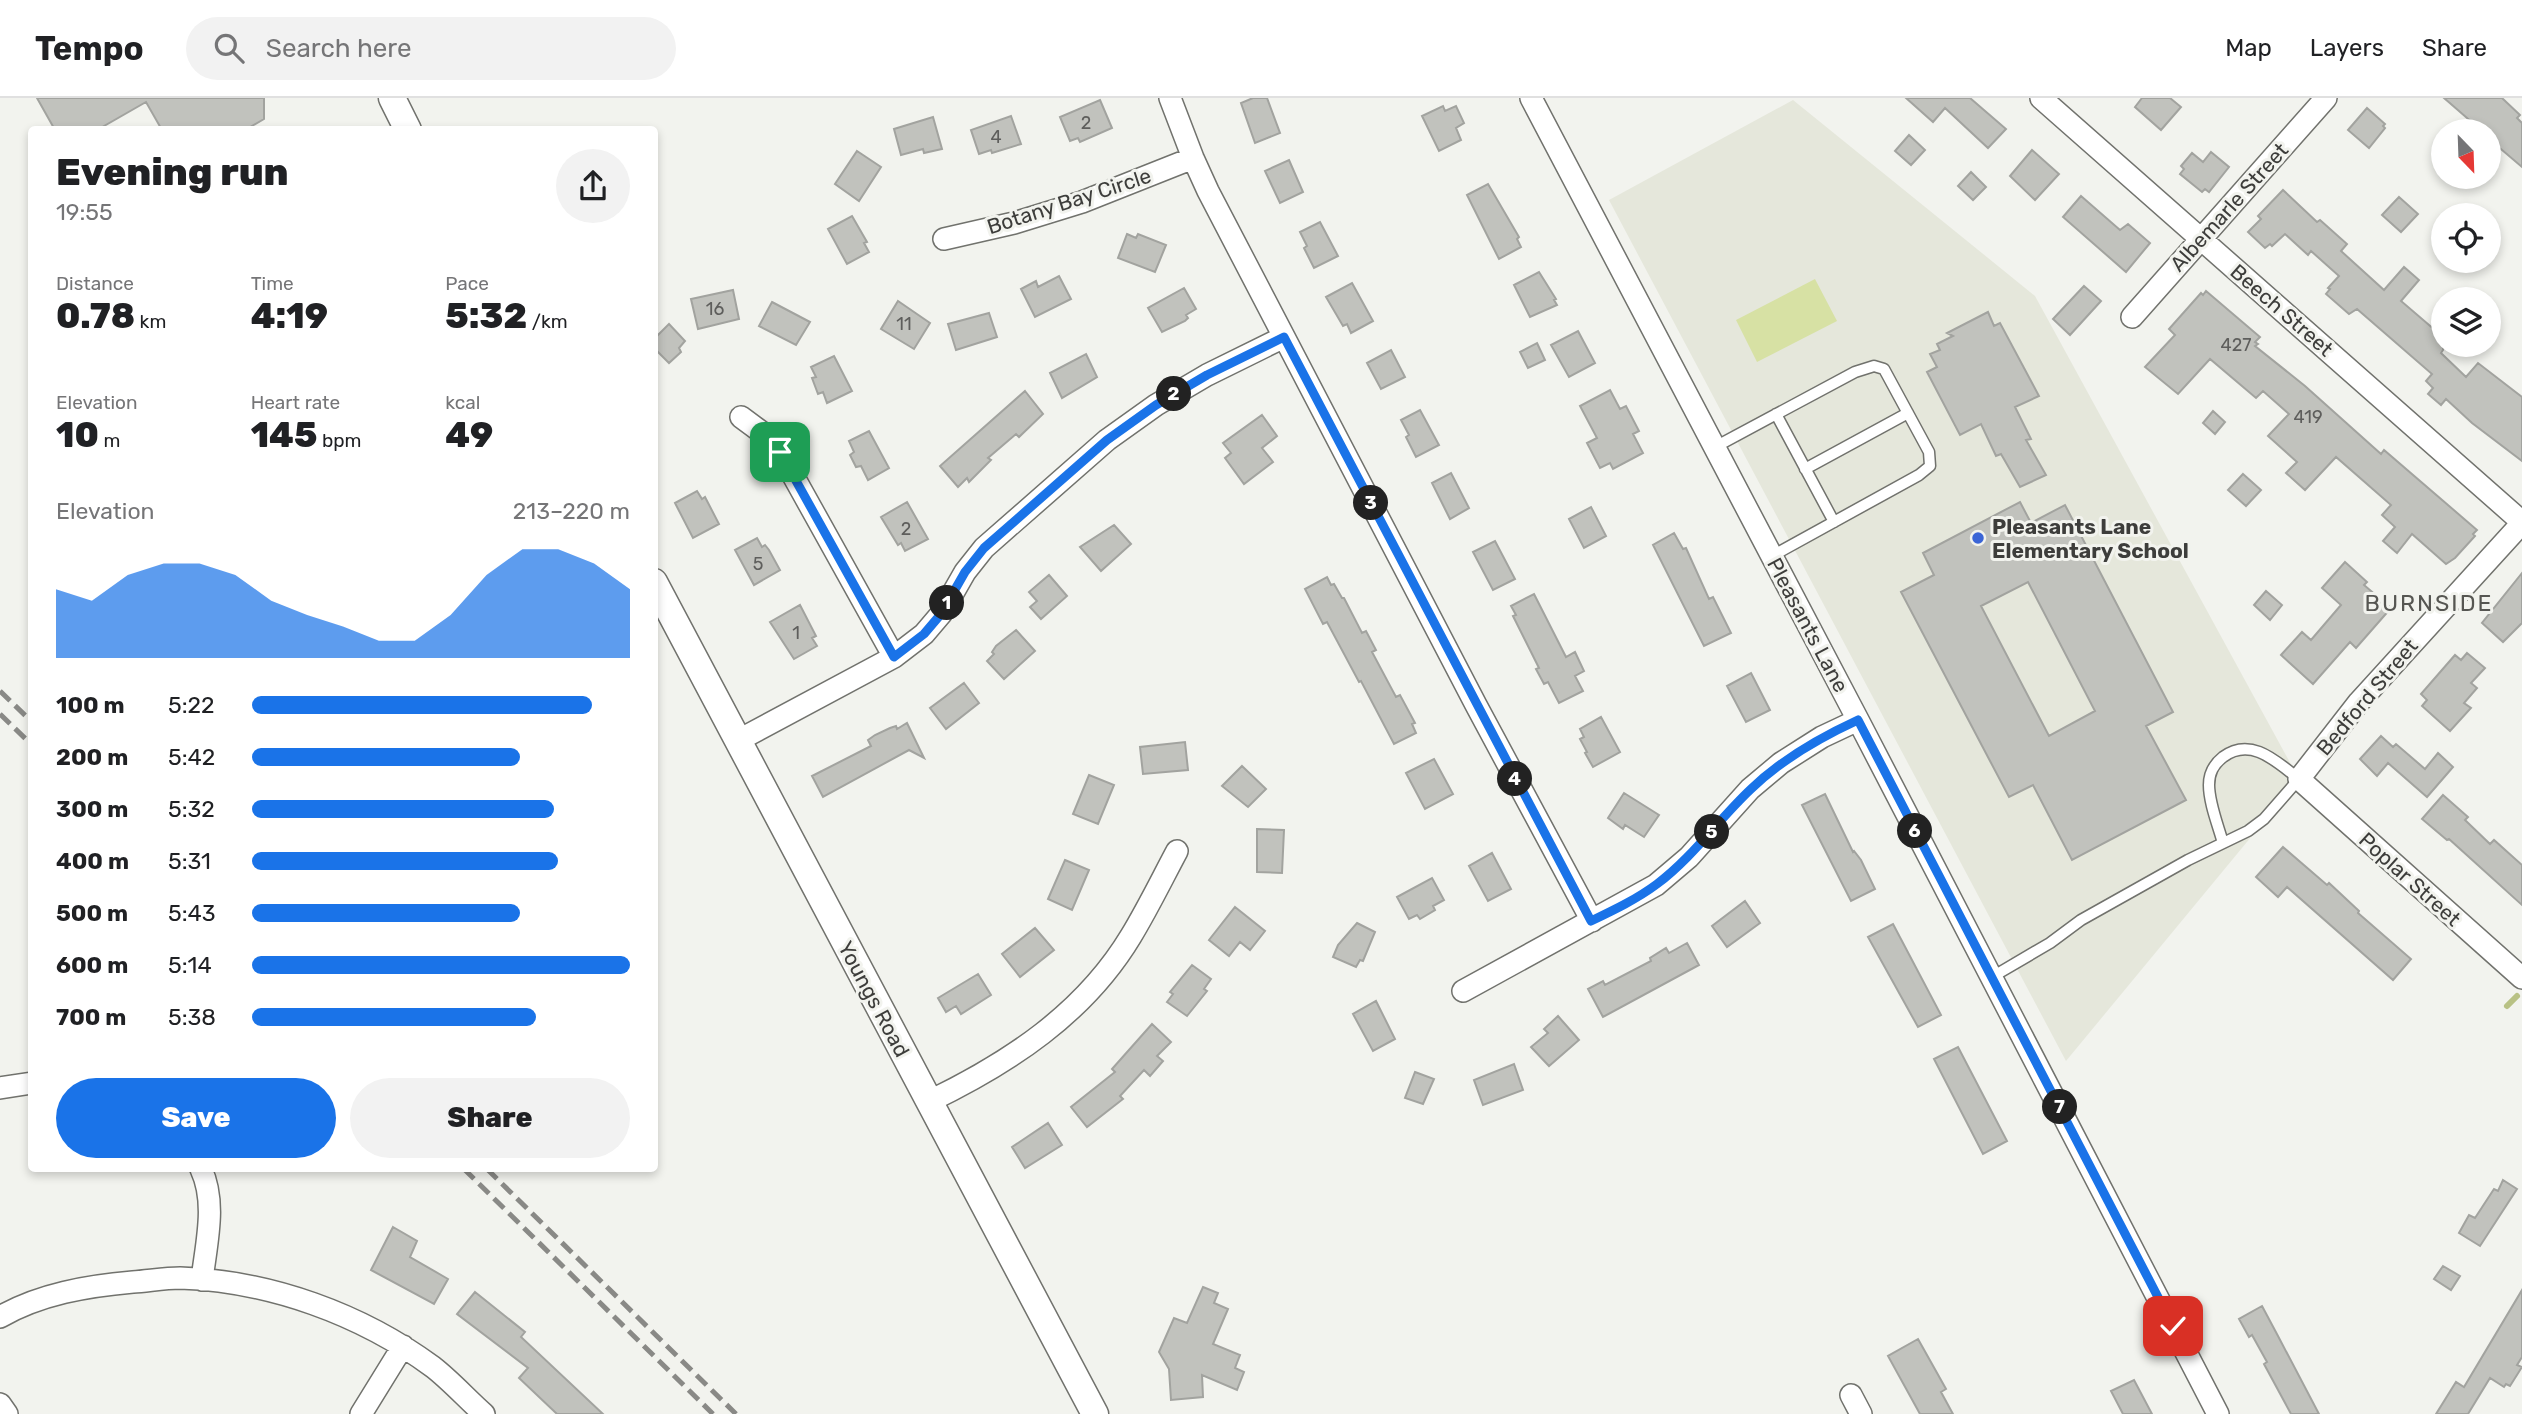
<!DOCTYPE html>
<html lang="en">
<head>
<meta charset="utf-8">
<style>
	body { margin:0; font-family:Rubik,sans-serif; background:#f2f2f2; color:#202124; height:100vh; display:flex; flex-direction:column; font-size:26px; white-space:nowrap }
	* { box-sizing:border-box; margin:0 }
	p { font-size:23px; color:#757577 }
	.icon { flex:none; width:38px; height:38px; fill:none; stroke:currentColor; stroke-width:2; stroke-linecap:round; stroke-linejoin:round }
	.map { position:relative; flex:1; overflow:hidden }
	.drawer { position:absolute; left:28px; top:28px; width:630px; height:1046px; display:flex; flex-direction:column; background:#fff; border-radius:7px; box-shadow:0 4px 10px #0003 }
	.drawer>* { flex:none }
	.needle { width:46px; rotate:157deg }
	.controls { position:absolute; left:2431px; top:21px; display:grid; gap:14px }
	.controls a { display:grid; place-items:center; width:70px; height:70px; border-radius:50%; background:#fff; box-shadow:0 4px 10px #0003; font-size:35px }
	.pin { position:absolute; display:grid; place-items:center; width:60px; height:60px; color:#fff; margin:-30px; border-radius:14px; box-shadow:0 4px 10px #0006 }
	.km { position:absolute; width:35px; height:35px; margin:-18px; border-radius:50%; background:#222; color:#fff; font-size:19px; line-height:35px; text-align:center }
	.round { display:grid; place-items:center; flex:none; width:74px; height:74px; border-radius:37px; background:#f2f2f2 }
	.head { display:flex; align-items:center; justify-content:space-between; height:119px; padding:0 28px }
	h1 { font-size:38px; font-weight:800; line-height:52px }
	.metrics { display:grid; grid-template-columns:repeat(3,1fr); gap:10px; height:119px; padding:7px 28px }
	.metrics div { display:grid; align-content:center }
	.metrics b { font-size:35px; font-weight:800 }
	.metrics small { font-size:19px; font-weight:400 }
	.metrics p { font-size:19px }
	.chart { height:196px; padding:14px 28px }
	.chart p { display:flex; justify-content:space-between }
	.chart svg { width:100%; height:126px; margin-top:7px; fill:#1a73e8; opacity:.7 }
	.action { display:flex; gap:14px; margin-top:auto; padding:14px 28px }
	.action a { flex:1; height:80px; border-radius:42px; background:#1a73e8; color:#fff; font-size:28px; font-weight:800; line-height:80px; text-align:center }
	.action a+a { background:#f2f2f2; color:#202124 }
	ul { padding:0 28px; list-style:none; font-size:23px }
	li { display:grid; grid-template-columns:112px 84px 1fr; align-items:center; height:52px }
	li i { height:18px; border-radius:9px; background:#1a73e8 }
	header { display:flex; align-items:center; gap:42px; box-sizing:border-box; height:98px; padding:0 35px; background:#fff; border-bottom:2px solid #e0e0e0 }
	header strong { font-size:33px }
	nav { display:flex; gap:38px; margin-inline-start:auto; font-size:24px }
	.search { width:490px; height:63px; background:#f2f2f2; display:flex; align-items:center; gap:18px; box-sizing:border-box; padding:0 24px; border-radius:38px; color:#757577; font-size:26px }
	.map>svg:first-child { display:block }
</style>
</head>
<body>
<header>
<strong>Tempo</strong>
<div class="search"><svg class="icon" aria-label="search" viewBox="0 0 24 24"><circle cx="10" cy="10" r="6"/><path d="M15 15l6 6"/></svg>Search here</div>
<nav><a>Map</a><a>Layers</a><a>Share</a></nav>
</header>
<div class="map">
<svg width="2522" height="1316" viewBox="0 0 2522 1316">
	<rect width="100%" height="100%" fill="#f2f3ee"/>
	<!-- built -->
	<path fill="#e5e7db" d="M1793 2 2035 198 2299 681 2066 963 1609 102Z"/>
	<!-- green -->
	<path fill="#d7e1a4" d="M1815 181 1837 223 1757 264 1736 222Z"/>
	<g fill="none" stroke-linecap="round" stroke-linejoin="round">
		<!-- stream -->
		<path stroke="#b8c184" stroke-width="6" d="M2507 908 2517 898"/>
	</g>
	<!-- building -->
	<path fill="#c1c2bd" stroke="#a2a39f" stroke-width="2" fill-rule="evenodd" d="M37 0H264V21L245 32H162L146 4 97 32H55Z
		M1253 0H1267L1280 35 1255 45 1241 5Z
		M1906 0H1970L2006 31 1988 50 1945 10 1933 24Z
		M2142 0H2170L2181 9 2161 32 2135 9Z
		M2444 0H2502L2520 17 2517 20 2522 25V69L2488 40V33H2482Z
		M1100 2 1112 30 1080 44 1078 40 1070 43 1060 19Z
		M1443 8 1445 13 1456 8 1464 25 1456 30 1461 42 1439 53 1422 18Z
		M2367 10 2385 26 2383 28 2385 30 2369 50 2348 32Z
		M1011 18 1021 46 992 55 991 52 979 56 971 32Z
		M933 19 942 51 924 55 923 51 901 57 894 31Z
		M1909 37 1925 52 1911 67 1895 53Z
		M2032 52 2059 76 2035 102 2010 78Z
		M857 53 881 69 859 103 835 86Z
		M2211 54 2229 69 2209 94 2205 91 2202 94 2180 76 2184 71 2181 68 2192 55 2203 64Z
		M1289 62 1303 94 1280 105 1265 73Z
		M1971 74 1986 89 1973 102 1958 88Z
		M1488 86 1519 139 1517 141 1521 149 1499 161 1467 97Z
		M2283 92 2317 124 2320 122 2347 146 2341 153 2384 192 2404 169 2419 182 2401 203 2443 239V252L2441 255 2466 279 2478 265 2522 299V363L2472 325 2446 301 2441 307 2428 296 2433 290 2426 283 2432 276 2357 211 2349 216 2326 196 2330 191 2328 190 2339 178 2311 153 2308 157 2285 136 2272 148 2270 146 2265 150 2248 134 2261 121 2258 118Z
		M2081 98 2120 132 2128 126 2150 145 2126 174 2063 119Z
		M2399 99 2418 116 2401 134 2382 117Z
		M852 118 867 144 864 145 869 154 847 166 828 131Z
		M1320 124 1338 158 1314 170 1304 150 1307 148 1300 134Z
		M1127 136 1136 140 1138 136 1166 147 1155 174 1118 160Z
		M1539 174 1556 201 1554 202 1557 207 1530 219 1514 187Z
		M1059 178 1071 201 1035 219 1021 191 1036 183 1038 189Z
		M1352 185 1373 223 1351 235 1347 226 1343 228 1326 199Z
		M2084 188 2101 203 2070 237 2053 221Z
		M1184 190 1196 211 1186 217 1188 220 1185 223 1162 234 1148 210Z
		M733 192 739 221 698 231 691 201Z
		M2206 193 2260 239 2255 244 2258 246 2255 248 2305 288 2381 356 2384 352 2477 432 2473 436 2475 438 2455 460 2446 466 2412 436 2397 455 2383 443 2395 429 2382 417 2391 407 2336 359 2305 392 2286 375 2297 364 2268 338 2289 316 2263 293 2256 300 2210 261 2178 296 2145 269 2175 237 2169 231 2201 195 2203 197Z
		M898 203 930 225 914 251 881 231Z
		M772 204 810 224 796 247 759 228Z
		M1988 214 1994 228 2000 225 2039 298 2015 309 2031 341 2026 342 2046 377 2020 389 2001 356 1996 358 1981 326 1960 337 1927 274 1937 269 1930 256 1940 252 1937 246 1953 238 1947 235Z
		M989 215 997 239 956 252 948 226Z
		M669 226 685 243 679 250 681 254 669 265 654 250V241Z
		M1578 233 1595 265 1569 279 1551 247Z
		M1537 245 1545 262 1528 270 1520 254Z
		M1391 252 1405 279 1381 291 1367 265Z
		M1086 256 1097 279 1062 300 1050 275Z
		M834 258 852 293 827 305 823 294 818 296 812 280 816 279 811 269Z
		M1610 292 1620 311 1626 308 1639 333 1633 336 1643 355 1613 371 1610 365 1600 370 1587 345 1597 340 1580 308Z
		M1025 293 1043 316 1019 339 1016 336 988 360 991 362 969 384 967 380 958 389 940 368Z
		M1420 312 1439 347 1416 359 1406 339 1409 337 1401 322Z
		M2213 313 2225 324 2215 336 2203 325Z
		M1262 317 1277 338 1262 350 1273 364 1244 386 1225 360 1231 355 1223 345Z
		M869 333 889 370 868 382 861 368 856 369 850 357 854 354 849 343Z
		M1451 375 1469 410 1450 421 1432 385Z
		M2243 376 2261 392 2246 408 2228 392Z
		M697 393 702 401 705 399 719 426 693 440 675 405Z
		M907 404 928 441 905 453 901 445 898 447 881 419Z
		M2020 404 2031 425 2065 407 2173 614 2146 628 2186 702 2072 762 2033 687 2009 699 1901 494 1934 477 1923 455ZM2028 484 2095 613 2049 638 1981 508Z
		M1591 409 1606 438 1584 450 1569 421Z
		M1114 427 1131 446 1101 473 1080 449Z
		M1674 435 1683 451 1686 450 1709 501 1713 499 1731 535 1704 548 1653 447Z
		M757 440 762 449 765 447 769 452 780 472 754 487 735 452Z
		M1495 443 1515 481 1493 492 1473 454Z
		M2345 464 2367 484 2364 487 2391 510 2356 550 2350 544 2313 586 2281 557 2302 534 2311 542 2341 507 2322 490Z
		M2522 475V525L2503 544 2482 525Z
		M1049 477 1067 498 1041 521 1030 509 1037 503 1029 494Z
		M1327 479 1331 487 1334 486 1342 500H1344L1362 535 1366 533 1376 552 1372 554 1396 599 1400 597 1415 625 1412 626 1416 635 1394 646 1361 583 1359 584 1327 524 1323 526 1305 491Z
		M2266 493 2282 507 2270 522 2254 507Z
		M1534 496 1566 559 1575 554 1584 573 1575 578 1583 593 1559 605 1548 584 1544 586 1536 571 1539 570 1513 518 1516 517 1511 508Z
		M800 507 816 538 812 540 817 548 794 561 770 524Z
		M1016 532 1035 553 1004 581 987 563 994 556 992 554 996 548Z
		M2467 555 2485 570 2471 585 2477 590 2464 605 2471 610 2450 633 2422 608 2427 602 2421 596 2455 557 2461 562Z
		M1751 575 1770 612 1746 624 1727 588Z
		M964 585 979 605 946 631 930 610Z
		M1601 619 1620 654 1593 669 1585 655 1587 654 1580 641 1584 639 1580 631Z
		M907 625 924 660 909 652 823 699 812 678 871 648 868 642 875 637 890 630 896 628 897 631Z
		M2381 638 2393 649 2396 646 2425 671 2438 655 2453 669 2427 699 2388 665 2377 678 2360 661Z
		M1185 644 1188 672 1143 676 1140 649Z
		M1434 661 1453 696 1425 711 1406 675Z
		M1242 668 1266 691 1248 709 1222 688Z
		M1089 677 1114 687 1098 726 1073 716Z
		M1624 695 1659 717 1644 739 1625 727 1623 731 1608 720Z
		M1825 696 1853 754 1854 753 1861 762 1875 791 1851 803 1802 707Z
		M2443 697 2468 719 2465 722 2490 746 2494 742 2522 767V807L2449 741 2447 742 2422 721Z
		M1257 731 1284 732 1282 775 1257 774Z
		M2283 749 2327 787 2329 785 2359 813 2358 815 2411 861 2393 882 2287 789 2278 799 2256 779Z
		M1492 755 1511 791 1488 803 1469 768Z
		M1065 762 1089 772 1072 812 1048 801Z
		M1432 780 1444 802 1433 808 1435 812 1420 821 1417 817 1409 821 1397 799Z
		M1745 803 1760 825 1727 849 1712 828Z
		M1235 809 1265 833 1250 852 1240 844 1229 858 1209 842Z
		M1357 825 1375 834 1363 863 1360 862 1356 869 1333 859 1338 847Z
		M1893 826 1941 917 1918 929 1868 839Z
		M1035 830 1054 852 1020 879 1002 856Z
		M1687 845 1699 867 1603 919 1588 891 1603 883 1605 887 1651 863 1650 860 1666 850 1669 855Z
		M1192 867 1211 881 1204 891 1207 893 1187 918 1167 904 1173 896 1170 894Z
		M978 876 991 897 961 916 956 908 946 914 938 900Z
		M1376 903 1395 941 1373 953 1353 916Z
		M1558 918 1579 942 1549 968 1531 949 1548 935 1544 931Z
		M1152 926 1171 944 1157 958 1163 963 1150 978 1144 972 1120 998 1123 1001 1087 1029 1071 1009 1115 974 1112 971Z
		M1958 949 2007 1043 1983 1056 1934 961Z
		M1514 966 1523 992 1483 1007 1474 982Z
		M1415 974 1434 981 1423 1006 1405 1000Z
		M1048 1025 1062 1047 1025 1070 1012 1049Z
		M2503 1082 2517 1091 2480 1148 2459 1135 2469 1117 2475 1120 2494 1091 2498 1093Z
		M393 1129 417 1143 410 1159 448 1181 434 1206 371 1172Z
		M2443 1168 2460 1178 2451 1192 2434 1181Z
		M1203 1189 1218 1195 1214 1205 1228 1211 1213 1246 1240 1257 1235 1270 1244 1274 1237 1292 1202 1277 1203 1299 1171 1302 1169 1271 1159 1254 1174 1220 1187 1225Z
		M2522 1192V1259L2517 1267 2522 1269 2510 1288 2506 1286 2504 1289 2490 1280 2468 1316H2436L2456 1284 2464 1289Z
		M475 1194 525 1234 521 1239 603 1316H557L519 1280 528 1270 457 1216Z
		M2262 1208 2278 1238 2319 1316H2291L2264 1266 2267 1264 2252 1237 2249 1239 2239 1221Z
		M1918 1241 1946 1291 1941 1294 1953 1316H1920L1888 1258Z
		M2134 1282 2152 1316H2123L2111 1293Z"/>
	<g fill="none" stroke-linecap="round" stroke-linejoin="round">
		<defs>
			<path id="service" d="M1776 316 1834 424
				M1715 349 1855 274 1874 268 1884 271 1929 354 1930 368 1919 377 1772 458
				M1805 371 1908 315
				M1992 879 2050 845 2081 822 2188 762 2248 733 2264 721 2299 681C2277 664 2251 638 2223 659 2213 667 2209 675 2209 687 2209 705 2218 727 2223 745"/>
			<path id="minor" d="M1170 0 1193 60 1208 93 1476 607 1592 823
				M1531 0 1858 622 2218 1316
				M2041 0 2522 424
				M944 141 1014 125 1082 104 1193 60
				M2132 219 2326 0
				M741 319 764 336 780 354 894 559
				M2522 425 2359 604 2299 681 2522 880
				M737 643 894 559 924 536 941 516 965 474 984 450 1107 342 1156 307 1207 277 1284 239
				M1463 893 1656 787 1689 759 1750 691 1781 665 1822 639 1858 622
				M0 990 32 985
				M928 1004C1009 965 1084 916 1131 838 1148 810 1162 781 1177 753
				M201 1071C217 1105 206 1146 202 1182
				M0 1219C40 1196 87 1188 133 1184 148 1183 165 1180 180 1180 270 1183 361 1216 433 1269 451 1283 467 1301 484 1316
				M1851 1297 1861 1316
				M0 1306 7 1316
				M361 1316 403 1248"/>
			<path id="tertiary" d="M392 0 408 32
				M654 484 1095 1316"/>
		</defs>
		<!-- service casing -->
		<use href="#service" stroke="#71726d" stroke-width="13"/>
		<!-- minor casing -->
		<use href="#minor" stroke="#71726d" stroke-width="24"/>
		<!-- tertiary casing -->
		<use href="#tertiary" stroke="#71726d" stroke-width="29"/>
		<!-- service -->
		<use href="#service" stroke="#fff" stroke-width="10"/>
		<!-- minor -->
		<use href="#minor" stroke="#fff" stroke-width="21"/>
		<!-- tertiary -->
		<use href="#tertiary" stroke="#fff" stroke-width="26"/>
		<!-- rail -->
		<path stroke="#898986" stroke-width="5" stroke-dasharray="14 7" stroke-linecap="butt" d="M0 593 32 624
			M0 616 32 647
			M464 1071 713 1316
			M487 1071 736 1316"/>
	</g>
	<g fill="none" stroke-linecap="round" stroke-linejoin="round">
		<defs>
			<path id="route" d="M780 354 894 559 924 536 941 516 965 474 984 450 1107 342 1156 307 1207 277 1284 239 1591 823C1614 812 1637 801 1657 786 1693 759 1718 722 1751 691 1782 661 1819 640 1858 622L2173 1228"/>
		</defs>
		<!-- route casing -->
		<use href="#route" stroke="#fff" stroke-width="14"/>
		<!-- route -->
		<use href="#route" stroke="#1a73e8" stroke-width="9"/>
	</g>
	<!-- markers -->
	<circle fill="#3b65d6" stroke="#f2f3ee" stroke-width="2.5" cx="1978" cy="440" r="7"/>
	<g text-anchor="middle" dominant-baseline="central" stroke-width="6" stroke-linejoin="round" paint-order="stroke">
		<!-- number labels -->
		<g font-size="18" fill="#5e5e5c">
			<text x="1086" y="25">2</text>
			<text x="996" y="39">4</text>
			<text x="715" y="211">16</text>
			<text x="904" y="226">11</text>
			<text x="2236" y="247">427</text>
			<text x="2308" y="319">419</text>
			<text x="906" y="431">2</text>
			<text x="758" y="466">5</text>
			<text x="796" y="535">1</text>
		</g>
		<!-- street labels -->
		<g font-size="21" fill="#3d3d3b" stroke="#f2f3ee">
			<text transform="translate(1069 103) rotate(-18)">Botany Bay Circle</text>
			<text transform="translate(2229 109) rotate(-48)">Albemarle Street</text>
			<text transform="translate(2282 212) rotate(41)">Beech Street</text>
			<text transform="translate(1808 527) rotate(62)">Pleasants Lane</text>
			<text transform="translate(2367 599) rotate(-50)">Bedford Street</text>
			<text transform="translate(2410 781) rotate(42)">Poplar Street</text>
			<text transform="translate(874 901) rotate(62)">Youngs Road</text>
		</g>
		<!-- poi labels -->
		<g font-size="21" font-weight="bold" fill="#3d3d3b" stroke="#f2f3ee" text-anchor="start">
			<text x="1992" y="428">Pleasants Lane<tspan x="1992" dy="24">Elementary School</tspan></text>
		</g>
		<!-- neighbourhood labels -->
		<g font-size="23" letter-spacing="2" fill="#565652" stroke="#f2f3ee">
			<text x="2429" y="505">BURNSIDE</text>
		</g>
	</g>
</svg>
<div class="controls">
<a><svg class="needle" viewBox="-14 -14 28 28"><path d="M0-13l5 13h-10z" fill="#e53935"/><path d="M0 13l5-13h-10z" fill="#757577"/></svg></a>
<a><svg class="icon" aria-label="locate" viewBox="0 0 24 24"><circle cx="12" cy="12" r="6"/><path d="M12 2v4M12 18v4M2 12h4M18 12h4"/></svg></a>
<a><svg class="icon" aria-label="layers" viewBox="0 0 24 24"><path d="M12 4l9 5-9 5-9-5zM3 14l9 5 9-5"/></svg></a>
</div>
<div class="pin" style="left:780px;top:354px;background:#1e9e55"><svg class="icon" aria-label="arrive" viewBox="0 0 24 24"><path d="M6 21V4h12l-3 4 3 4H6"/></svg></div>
<div class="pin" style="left:2173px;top:1228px;background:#d93025"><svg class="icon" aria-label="check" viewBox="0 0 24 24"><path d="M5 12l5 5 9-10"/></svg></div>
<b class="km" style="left:947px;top:505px">1</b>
<b class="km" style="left:1174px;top:296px">2</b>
<b class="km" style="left:1371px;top:405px">3</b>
<b class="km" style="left:1515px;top:681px">4</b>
<b class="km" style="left:1712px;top:734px">5</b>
<b class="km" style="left:1915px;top:733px">6</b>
<b class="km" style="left:2060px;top:1009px">7</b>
<section class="drawer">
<div class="head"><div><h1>Evening run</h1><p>19:55</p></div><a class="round"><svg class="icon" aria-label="share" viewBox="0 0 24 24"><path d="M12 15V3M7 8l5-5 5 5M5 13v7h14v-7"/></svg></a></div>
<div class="metrics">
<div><p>Distance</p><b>0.78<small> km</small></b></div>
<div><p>Time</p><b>4:19</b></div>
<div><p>Pace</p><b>5:32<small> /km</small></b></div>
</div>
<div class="metrics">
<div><p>Elevation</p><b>10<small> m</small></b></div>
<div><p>Heart rate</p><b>145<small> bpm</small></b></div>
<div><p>kcal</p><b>49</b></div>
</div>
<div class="chart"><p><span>Elevation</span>213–220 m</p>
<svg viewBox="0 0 160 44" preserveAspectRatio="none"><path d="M0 44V20L10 24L20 15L30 11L40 11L50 15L60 24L70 29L80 33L90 38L100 38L110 29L120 15L130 6L140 6L150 11L160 20V44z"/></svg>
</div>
<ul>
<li><b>100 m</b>5:22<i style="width:90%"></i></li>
<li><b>200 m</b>5:42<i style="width:71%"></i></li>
<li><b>300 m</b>5:32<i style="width:80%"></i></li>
<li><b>400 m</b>5:31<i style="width:81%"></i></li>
<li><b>500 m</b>5:43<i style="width:71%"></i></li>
<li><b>600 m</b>5:14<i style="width:100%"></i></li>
<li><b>700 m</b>5:38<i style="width:75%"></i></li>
</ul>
<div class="action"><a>Save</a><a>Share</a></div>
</section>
</div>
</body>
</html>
